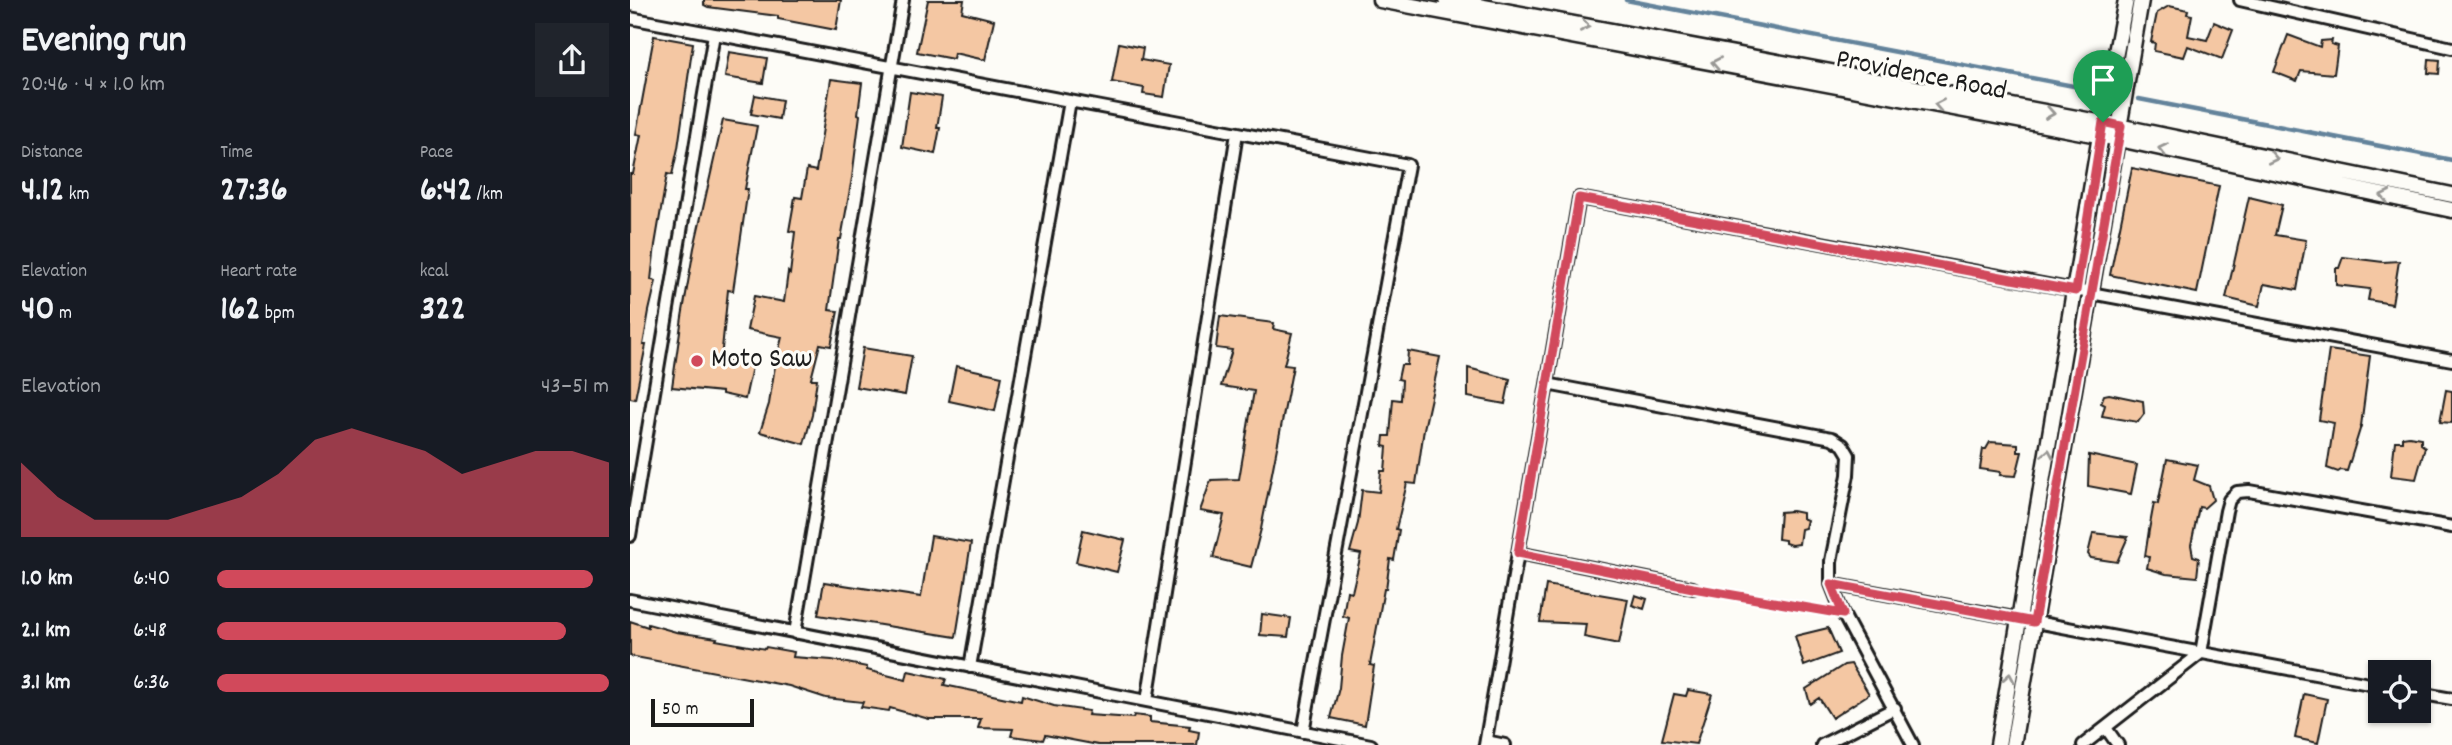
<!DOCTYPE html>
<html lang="en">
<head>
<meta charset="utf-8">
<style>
	body { margin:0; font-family:Dekko,sans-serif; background:#20242c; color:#f1f3f6; height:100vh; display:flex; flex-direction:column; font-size:26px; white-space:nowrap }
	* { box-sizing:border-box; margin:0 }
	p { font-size:23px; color:#9ea1a6 }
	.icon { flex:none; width:38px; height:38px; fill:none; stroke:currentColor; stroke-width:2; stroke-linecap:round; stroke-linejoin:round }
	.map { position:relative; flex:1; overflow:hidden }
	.panel { display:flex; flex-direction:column; background:#171b24; width:630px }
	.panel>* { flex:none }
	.tools { position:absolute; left:1738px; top:660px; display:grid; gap:14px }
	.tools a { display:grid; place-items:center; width:63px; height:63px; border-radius:0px; background:#171b24; box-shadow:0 2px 5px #0004; font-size:35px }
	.scale { position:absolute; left:21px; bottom:18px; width:103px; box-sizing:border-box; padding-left:7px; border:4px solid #1c1c1c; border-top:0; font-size:19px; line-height:24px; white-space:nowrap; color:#1c1c1c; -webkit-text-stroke:5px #fdfcf7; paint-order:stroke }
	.pin { position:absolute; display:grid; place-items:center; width:60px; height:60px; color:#fff; margin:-72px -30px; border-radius:50% 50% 50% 0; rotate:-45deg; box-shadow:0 0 7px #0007 }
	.pin .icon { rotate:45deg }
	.round { display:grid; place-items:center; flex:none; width:74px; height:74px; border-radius:0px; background:#20242c }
	.headline { display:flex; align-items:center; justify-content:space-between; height:119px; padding:0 21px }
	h1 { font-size:38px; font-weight:700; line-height:52px }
	.figures { display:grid; grid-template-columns:repeat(3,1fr); gap:10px; height:119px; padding:7px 21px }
	.figures div { display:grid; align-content:center }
	.figures b { font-size:35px; font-weight:700 }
	.figures small { font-size:19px; font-weight:400 }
	.figures p { font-size:19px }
	.chart { height:196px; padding:14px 21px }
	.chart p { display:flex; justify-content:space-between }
	.chart svg { width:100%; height:126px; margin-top:7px; fill:#d1495b; opacity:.7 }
	ul { padding:0 21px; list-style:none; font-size:23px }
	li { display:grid; grid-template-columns:112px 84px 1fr; align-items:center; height:52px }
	li i { height:18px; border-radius:9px; background:#d1495b }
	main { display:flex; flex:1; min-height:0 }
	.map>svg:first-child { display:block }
</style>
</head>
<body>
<main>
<section class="panel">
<div class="headline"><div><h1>Evening run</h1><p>20:46 · 4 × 1.0 km</p></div><a class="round"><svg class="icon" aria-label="share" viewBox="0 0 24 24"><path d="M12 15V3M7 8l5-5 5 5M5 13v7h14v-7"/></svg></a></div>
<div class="figures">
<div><p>Distance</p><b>4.12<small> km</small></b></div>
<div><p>Time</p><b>27:36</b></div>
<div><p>Pace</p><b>6:42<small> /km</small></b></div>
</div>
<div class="figures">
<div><p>Elevation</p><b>40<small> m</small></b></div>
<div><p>Heart rate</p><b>162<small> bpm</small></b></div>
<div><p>kcal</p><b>322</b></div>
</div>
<div class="chart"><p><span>Elevation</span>43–51 m</p>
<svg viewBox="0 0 160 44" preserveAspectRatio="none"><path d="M0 44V18L10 30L20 38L30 38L40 38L50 34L60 30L70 22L80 10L90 6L100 10L110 14L120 22L130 18L140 14L150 14L160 18V44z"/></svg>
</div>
<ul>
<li><b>1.0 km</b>6:40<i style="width:96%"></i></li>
<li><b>2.1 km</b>6:48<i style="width:89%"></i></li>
<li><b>3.1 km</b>6:36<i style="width:100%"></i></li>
</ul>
</section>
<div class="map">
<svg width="1822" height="745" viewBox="0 0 1822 745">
	<rect width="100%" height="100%" fill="#fdfcf7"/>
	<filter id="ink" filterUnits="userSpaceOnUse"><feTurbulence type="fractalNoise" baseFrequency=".0143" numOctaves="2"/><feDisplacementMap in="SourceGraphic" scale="14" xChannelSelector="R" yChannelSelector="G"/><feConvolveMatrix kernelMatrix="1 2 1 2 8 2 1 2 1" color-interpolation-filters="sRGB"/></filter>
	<g filter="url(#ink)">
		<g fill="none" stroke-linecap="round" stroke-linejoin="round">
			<!-- stream -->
			<path stroke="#63839b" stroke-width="4.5" d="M996 0 1459 89
				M1509 99 1822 160"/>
		</g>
		<!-- building -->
		<path fill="#f4c7a3" stroke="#1c1c1c" stroke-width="2" d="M74 0H211L206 30 148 19V16L78 7 74 5Z
			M298 0H334L332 12 364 20 355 60 324 53 323 59 287 52Z
			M1539 6 1558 10 1557 14 1562 15 1558 36 1577 40 1584 22 1603 30 1592 59 1558 46 1554 57 1524 51 1525 43 1521 42 1527 13Z
			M1658 35 1690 47 1691 41 1702 40 1701 44 1708 46 1704 74 1671 71 1667 81 1644 72Z
			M24 36 63 43 48 148 42 175 37 174 25 245 21 280 26 281 19 311 13 345H16L5 399 0 398V174H3L11 135 6 134Z
			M489 43 513 48 511 60 539 65 534 97 513 94 514 88 482 82Z
			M99 52 137 58 133 83 95 77Z
			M1799 59 1810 60 1809 74 1798 73Z
			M201 79 232 83 228 114 230 115 222 178 211 239H209L199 310 208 311 201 346 190 344 181 379H187L182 415 174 444 130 432 139 404 145 366 152 337 117 330 124 296 154 302 158 272 160 274 165 232 159 231 165 197 172 198 177 169 186 171Z
			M280 92 312 97 307 128H310L305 154 272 147Z
			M125 95 152 100 149 119 121 114Z
			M93 120 127 126 115 189H118L103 291 98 290 91 359 122 367 115 399 92 394V392L42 387 52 317 64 248Z
			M1502 168 1589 186 1567 293 1480 275Z
			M1619 197 1652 205 1645 235 1676 240 1667 290 1634 284 1629 306 1596 298Z
			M1713 257 1753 262 1769 261 1762 304 1738 300 1740 289 1706 285V268H1709Z
			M590 316 644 323 643 329 662 333 654 365 663 366 631 529 621 567 583 558 594 515 570 511 581 480 609 479 624 391 591 386 602 350 586 348Z
			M233 348 282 356 275 395 226 387Z
			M1699 350 1740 356 1731 426 1717 471 1711 470 1708 472 1697 468 1704 423 1689 420Z
			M778 351 810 357 794 429 786 484 777 483 766 529 769 530 764 560 760 559 756 589H754L740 665 744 666 735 725 701 718 709 688 712 656 719 618 713 616 717 591 722 592 731 554 720 552 728 523 732 490 749 492 751 471H755L757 447 753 446 754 436H760L763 399 771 400 772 380 768 379 771 365H777Z
			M326 366 372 376 365 411 319 401Z
			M838 368 880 379 875 404 838 397Z
			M1816 390 1822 391V423L1810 422Z
			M1479 394 1513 401 1514 414 1508 422 1472 416 1475 405 1471 403 1474 395Z
			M1779 436 1791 438V444L1795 447 1786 479 1761 476 1765 441H1772V437Z
			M1360 442 1388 444V452H1392L1386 476 1370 475 1371 472 1350 469 1353 449H1356Z
			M1459 455 1507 465 1501 494 1458 486Z
			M1537 459 1568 465 1564 480 1579 486 1583 500 1574 508 1569 507 1561 545 1563 556 1569 558 1567 577 1536 574 1517 568 1519 557 1515 556 1519 530 1524 503 1528 504Z
			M1162 511 1172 513V518L1177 520 1175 528 1171 529 1169 544 1161 545 1155 543V540L1148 539 1150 512Z
			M453 530 495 540 487 572 446 562Z
			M1463 533 1498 537 1487 562 1461 558 1458 554Z
			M301 536 341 543 326 637 188 615 194 582 291 597Z
			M916 585 998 599 989 644 954 637 956 624 910 622Z
			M1005 595 1017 599 1014 609 1002 605Z
			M632 614 661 618 658 637 630 635Z
			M0 621 18 627V624L46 632 87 638 86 640 135 649 136 647 164 652 163 657 202 660 237 667V670L276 680 278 671 316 679 314 685 348 692 391 701 392 696 424 706 459 711 458 715 503 718 504 715 520 717V722L560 726 559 730 569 732 567 745H468L415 735 413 740 381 736 383 729 348 728 351 719H299L260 708 259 711 231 707 233 702 196 698 159 686 0 656Z
			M1198 628 1209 653 1174 666 1165 636Z
			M1221 664 1239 694 1202 718 1189 698 1180 704 1176 689 1214 665Z
			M1058 690 1082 694 1066 744 1032 740 1044 694 1056 696Z
			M1674 694 1697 699 1688 743 1665 738Z"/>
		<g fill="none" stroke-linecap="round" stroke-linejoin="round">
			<defs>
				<path id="minor" d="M1610 0 1822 48
					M0 18 778 165 673 732
					M917 384 1202 438 1213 445 1219 455 1218 475 1201 561V584L1213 614 1283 745
					M0 536 84 34
					M888 553 1063 588
					M1201 584 1750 686
					M0 600 741 745
					M165 633 273 0
					M340 667 440 101
					M1788 693 1822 699
					M517 701 607 133
					M1476 728 1488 745
					M856 741 875 745
					M855 745 949 198 1822 360
					M1192 745 1265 708
					M1453 745 1571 653 1596 511 1599 500 1607 492 1619 491 1822 527"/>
				<path id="tertiary" d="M750 0 1489 139 1822 210
					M816 0 1473 123 1822 195
					M1368 745 1470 136 1496 0
					M1383 745 1511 0"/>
			</defs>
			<!-- minor casing -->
			<use href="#minor" stroke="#1c1c1c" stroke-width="16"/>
			<!-- tertiary casing -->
			<use href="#tertiary" stroke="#1c1c1c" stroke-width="19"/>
			<!-- path -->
			<path stroke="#1c1c1c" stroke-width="2.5" stroke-dasharray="2 5" stroke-linecap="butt" d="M1073 590 1201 612"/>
			<!-- minor -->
			<use href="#minor" stroke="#fdfcf7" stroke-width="10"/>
			<!-- tertiary -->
			<use href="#tertiary" stroke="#fdfcf7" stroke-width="14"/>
		</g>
		<!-- one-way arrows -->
		<defs><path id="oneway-chevron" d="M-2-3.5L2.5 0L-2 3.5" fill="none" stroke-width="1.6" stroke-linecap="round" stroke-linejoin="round" transform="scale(1.75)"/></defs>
		<g stroke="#989794">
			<use href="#oneway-chevron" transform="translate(955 26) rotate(11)"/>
			<use href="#oneway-chevron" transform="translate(1086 63) rotate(-169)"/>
			<use href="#oneway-chevron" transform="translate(1309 105) rotate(-169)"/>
			<use href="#oneway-chevron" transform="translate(1420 113) rotate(10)"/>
			<use href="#oneway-chevron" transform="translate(1533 149) rotate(-168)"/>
			<use href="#oneway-chevron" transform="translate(1643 158) rotate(12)"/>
			<use href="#oneway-chevron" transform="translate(1755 196) rotate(-168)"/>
			<use href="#oneway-chevron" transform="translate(1418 454) rotate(-80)"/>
			<use href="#oneway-chevron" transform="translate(1379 678) rotate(-80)"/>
		</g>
	</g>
	<g fill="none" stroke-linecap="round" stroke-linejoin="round" filter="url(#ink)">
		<defs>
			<path id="route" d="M1473 122 1491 126 1404 622 1201 584 1213 614 1063 588 888 553 949 198 1446 291Z"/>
		</defs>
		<!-- route casing -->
		<use href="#route" stroke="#fff" stroke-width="14"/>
		<!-- route -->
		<use href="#route" stroke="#d1495b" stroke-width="9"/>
	</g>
	<!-- markers -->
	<circle fill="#d1495b" stroke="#fdfcf7" stroke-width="2.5" cx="67" cy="361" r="7"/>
	<g text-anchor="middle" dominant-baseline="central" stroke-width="6" stroke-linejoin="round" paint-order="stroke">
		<!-- street labels -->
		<g font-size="28" fill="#1c1c1c" stroke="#fdfcf7">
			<text transform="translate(1291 77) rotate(11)">Providence Road</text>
		</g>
		<!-- poi labels -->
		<g font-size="28" fill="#1c1c1c" stroke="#fdfcf7" text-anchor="start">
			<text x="81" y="361">Moto Saw</text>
		</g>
	</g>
</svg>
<div class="tools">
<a><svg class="icon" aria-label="locate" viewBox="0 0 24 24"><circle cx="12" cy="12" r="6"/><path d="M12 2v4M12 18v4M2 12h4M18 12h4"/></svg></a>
</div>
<div class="scale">50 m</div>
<div class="pin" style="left:1473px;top:122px;background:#1e9e55"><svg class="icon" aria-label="arrive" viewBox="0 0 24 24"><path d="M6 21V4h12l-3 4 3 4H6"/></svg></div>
</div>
</main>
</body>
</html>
